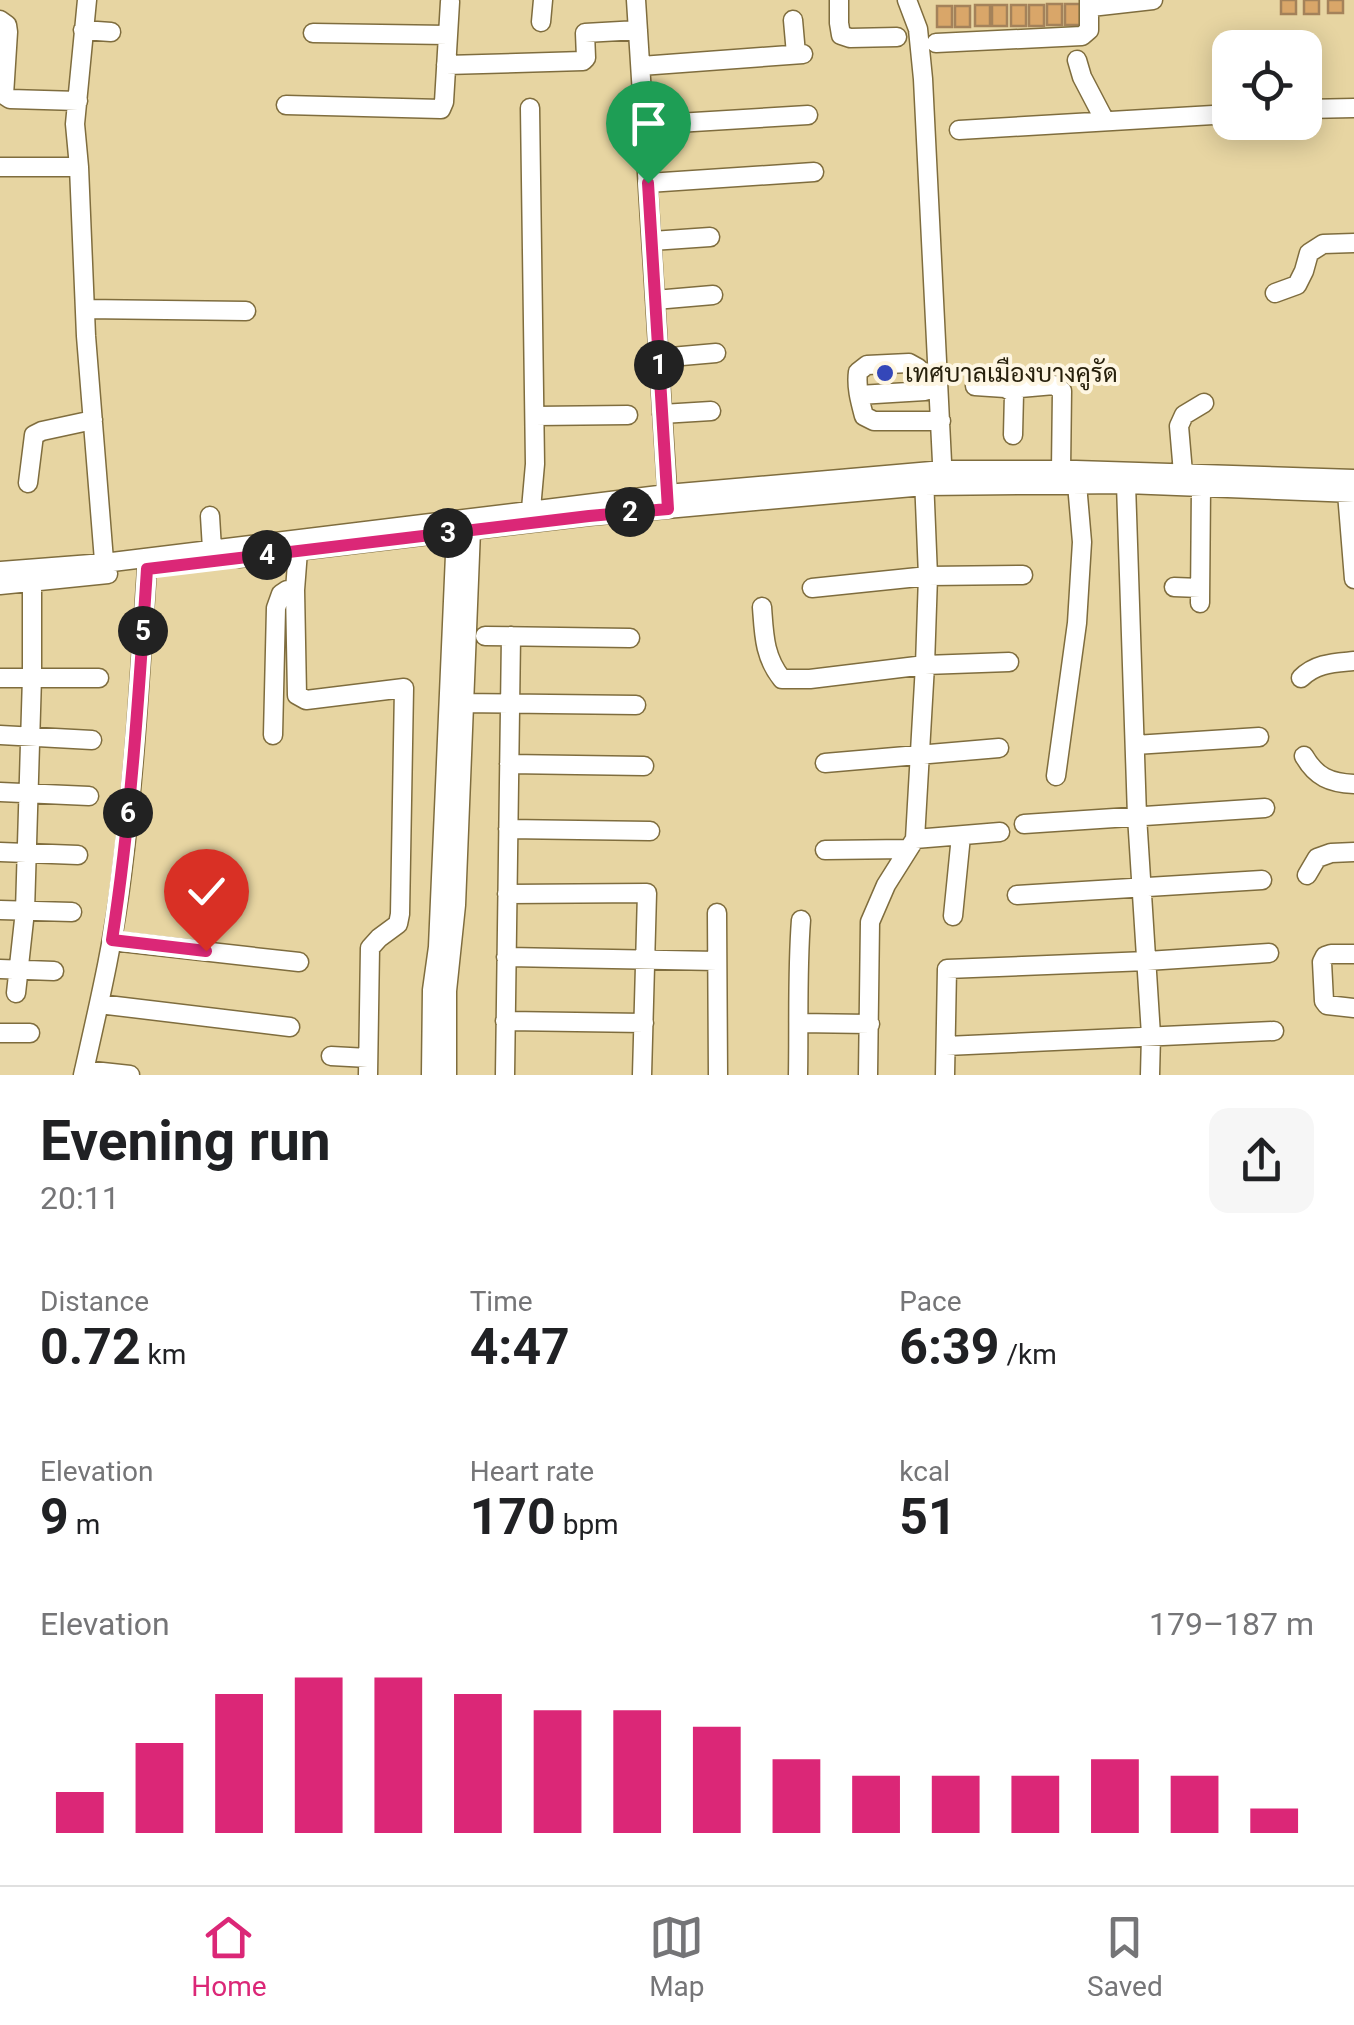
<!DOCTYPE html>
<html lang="en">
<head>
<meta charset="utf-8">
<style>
	body { margin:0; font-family:Roboto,Sarabun,sans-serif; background:#f6f6f6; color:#202124; height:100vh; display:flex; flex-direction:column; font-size:38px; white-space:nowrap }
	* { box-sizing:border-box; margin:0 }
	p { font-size:32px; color:#757577 }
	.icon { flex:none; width:55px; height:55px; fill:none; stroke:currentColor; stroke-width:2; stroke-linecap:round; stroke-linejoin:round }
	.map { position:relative; height:1075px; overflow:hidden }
	.drawer { display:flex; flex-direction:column; background:#fff; flex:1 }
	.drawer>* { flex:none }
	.controls { position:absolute; left:1212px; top:30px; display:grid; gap:20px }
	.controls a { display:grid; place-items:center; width:110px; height:110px; border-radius:20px; background:#fff; box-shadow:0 5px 25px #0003; font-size:50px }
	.pin { position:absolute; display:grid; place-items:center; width:85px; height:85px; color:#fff; margin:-102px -42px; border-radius:50% 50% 50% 0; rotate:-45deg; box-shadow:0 0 10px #0007 }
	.pin .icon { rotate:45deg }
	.km { position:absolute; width:50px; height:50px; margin:-25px; border-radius:50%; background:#222; color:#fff; font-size:28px; line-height:50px; text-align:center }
	.round { display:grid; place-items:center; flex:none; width:105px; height:105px; border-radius:20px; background:#f6f6f6 }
	.head { display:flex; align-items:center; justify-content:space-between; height:170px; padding:0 40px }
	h1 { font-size:55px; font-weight:700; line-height:75px }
	.figures { display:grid; grid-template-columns:repeat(3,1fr); gap:15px; height:170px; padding:10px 40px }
	.figures div { display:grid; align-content:center }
	.figures b { font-size:50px; font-weight:700 }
	.figures small { font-size:28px; font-weight:400 }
	.figures p { font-size:28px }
	.chart { height:280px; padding:20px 40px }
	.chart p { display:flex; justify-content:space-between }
	.chart svg { width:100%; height:180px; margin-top:10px; stroke:#db2777; stroke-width:6 }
	.dock { display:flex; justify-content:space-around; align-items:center; height:140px; border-top:2px solid #e0e0e0; background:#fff; font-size:28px; color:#757577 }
	.dock a { display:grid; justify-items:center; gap:5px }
	.dock .selected { color:#db2777 }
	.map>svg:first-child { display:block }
</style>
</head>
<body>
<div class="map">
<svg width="1354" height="1075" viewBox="0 0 1354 1075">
	<rect width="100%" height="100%" fill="#e7d5a2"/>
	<!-- building -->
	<path fill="#d9a669" stroke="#a4825a" stroke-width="2.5" d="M1281 0H1296V14H1281Z
		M1304 0H1319V14H1304Z
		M1328 0H1343V13H1328Z
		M1047 4H1062V25H1047Z
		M1065 4H1080V25H1065Z
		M975 5H990V26H975Z
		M992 5H1007V26H992Z
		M1011 5H1026V26H1011Z
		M1029 5H1044V26H1029Z
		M937 6H952V27H937Z
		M955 6H970V27H955Z"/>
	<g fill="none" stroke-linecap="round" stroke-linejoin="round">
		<defs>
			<path id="minor" d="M87 0 75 124 79 167 86 336 105 573
				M636 0 668 504
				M839 0V23L841 35 850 38 897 37
				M907 0 918 29 923 79 943 482
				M1091 7 1153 0
				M0 20 7 25 8 32 4 95 10 99 78 101
				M793 20 796 54
				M541 22 543 0
				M83 30 111 32
				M313 33 448 35
				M936 43 1082 36 1089 30V0
				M1077 60 1082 77 1105 121
				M446 65 583 61 586 58 585 33 638 30
				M641 66 803 54
				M286 105 441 109 444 102 450 2
				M530 108 535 464 531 509
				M1305 109 1354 108
				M644 125 808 115
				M959 130 1230 114
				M0 167H79
				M648 183 814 172
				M652 241 710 237
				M1275 293 1297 285 1304 271 1309 253 1323 244 1354 243
				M655 300 713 295
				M85 309 246 311
				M659 358 716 353
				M975 386 1005 388 1014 393
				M859 395 925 391 923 375 918 368 909 363 867 365 858 372C856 387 860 401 864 416L874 421H941
				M662 414 711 411
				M535 416 628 415
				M1013 435 1014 393 1020 388 1054 385 1062 391 1061 470
				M1183 473 1179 426 1184 415 1204 403
				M28 483 34 435 42 431 93 420
				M1126 484 1137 816 1151 1035 1150 1075
				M1347 493 1354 579
				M210 516 212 549
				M298 551 295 590 297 695 306 700 404 688 400 914 398 924 379 938 370 948 368 1075
				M239 558 589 516 924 486 1126 484 1354 493
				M0 571 104 563 667 494 943 470H1076L1354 479
				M0 585 108 574
				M1174 587 1200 588
				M812 588 928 576 1023 575
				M1200 603 1201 487
				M762 607C764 634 764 657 782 679H810L925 665 1009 662
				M485 636 630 638
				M0 678H99
				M1301 678C1316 663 1334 663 1354 661
				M455 703 636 705
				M0 735 92 740
				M273 735 276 608 281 594 287 590H295
				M1135 745 1259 737
				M1304 756C1316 777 1330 783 1354 784
				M825 763 999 748
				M509 764 644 766
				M1056 776 1077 623 1082 542 1077 484
				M0 792 89 796
				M1024 824 1265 808
				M508 829 650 831
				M915 839 1000 832
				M825 850 907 849
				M0 852 78 855
				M1307 875 1317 858 1331 853 1354 852
				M507 894 647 893 642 1075
				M1017 895 1262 880
				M0 910 72 912
				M717 913 718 1075
				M953 916 961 836
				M112 941 299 962
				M1354 954H1331L1325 956 1322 962 1324 1001 1327 1005 1354 1008
				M506 957 717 961
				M0 969 54 971
				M16 993 25 911 32 677V582
				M99 1004 290 1027
				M505 1021 644 1023
				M799 1023 870 1024
				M0 1033H30
				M946 1046 1274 1031
				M331 1056 368 1058
				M84 1070 130 1075
				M83 1075C98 1008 114 941 122 873 135 772 140 670 147 569
				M431 1075 432 990 438 947 456 532
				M447 1075V991L456 905 471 530
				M505 1075 511 636
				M798 1075C799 1023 797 972 801 920
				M868 1075 870 922 886 885 915 839 925 665 928 576 924 478
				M945 1075 947 969 1147 961 1269 953"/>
		</defs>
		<!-- minor casing -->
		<use href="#minor" stroke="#7f6d3e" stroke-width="21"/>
		<!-- minor -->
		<use href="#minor" stroke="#fff" stroke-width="18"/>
	</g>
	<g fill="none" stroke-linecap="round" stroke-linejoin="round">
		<defs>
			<path id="route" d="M206 951 112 940C131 817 139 693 147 569L589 516 668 509 648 183"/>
		</defs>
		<!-- route casing -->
		<use href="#route" stroke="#fff" stroke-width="20"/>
		<!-- route -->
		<use href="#route" stroke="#db2777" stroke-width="12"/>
	</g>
	<!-- markers -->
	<circle fill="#3447b9" stroke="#fef6e2" stroke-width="4" cx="885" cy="373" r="10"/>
	<g text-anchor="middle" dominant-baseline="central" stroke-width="8" stroke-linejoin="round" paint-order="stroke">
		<!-- poi labels -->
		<g font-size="25" fill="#261f0b" stroke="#fef6e2" text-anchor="start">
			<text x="905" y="373">เทศบาลเมืองบางคูรัด</text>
		</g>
	</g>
</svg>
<div class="controls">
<a><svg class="icon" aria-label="locate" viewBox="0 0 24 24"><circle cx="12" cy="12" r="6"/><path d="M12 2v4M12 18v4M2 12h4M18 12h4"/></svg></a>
</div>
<div class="pin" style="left:648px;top:183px;background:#1e9e55"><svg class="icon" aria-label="arrive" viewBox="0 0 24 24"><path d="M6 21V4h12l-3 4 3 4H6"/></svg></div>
<div class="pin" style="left:206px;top:951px;background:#d93025"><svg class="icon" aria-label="check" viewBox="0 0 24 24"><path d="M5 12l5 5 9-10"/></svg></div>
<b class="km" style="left:659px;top:365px">1</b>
<b class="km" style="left:630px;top:512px">2</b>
<b class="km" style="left:448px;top:533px">3</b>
<b class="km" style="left:267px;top:555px">4</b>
<b class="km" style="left:143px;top:631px">5</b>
<b class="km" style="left:128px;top:813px">6</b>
</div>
<section class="drawer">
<div class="head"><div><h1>Evening run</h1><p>20:11</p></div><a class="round"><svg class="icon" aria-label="share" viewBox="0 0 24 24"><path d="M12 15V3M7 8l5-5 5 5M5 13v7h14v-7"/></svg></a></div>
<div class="figures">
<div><p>Distance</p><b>0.72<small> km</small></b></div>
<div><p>Time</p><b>4:47</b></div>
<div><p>Pace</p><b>6:39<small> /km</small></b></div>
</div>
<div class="figures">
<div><p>Elevation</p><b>9<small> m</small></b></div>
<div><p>Heart rate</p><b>170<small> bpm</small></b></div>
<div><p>kcal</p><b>51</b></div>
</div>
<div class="chart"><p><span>Elevation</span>179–187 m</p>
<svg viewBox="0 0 160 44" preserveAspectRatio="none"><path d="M5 44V34M15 44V22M25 44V10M35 44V6M45 44V6M55 44V10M65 44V14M75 44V14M85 44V18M95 44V26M105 44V30M115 44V30M125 44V30M135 44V26M145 44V30M155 44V38"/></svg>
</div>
</section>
<nav class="dock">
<a class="selected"><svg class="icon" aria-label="home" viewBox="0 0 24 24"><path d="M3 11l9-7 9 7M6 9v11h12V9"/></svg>Home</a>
<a><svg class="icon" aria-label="map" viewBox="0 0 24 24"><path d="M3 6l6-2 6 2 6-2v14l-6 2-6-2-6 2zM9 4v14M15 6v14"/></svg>Map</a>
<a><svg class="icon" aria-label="saved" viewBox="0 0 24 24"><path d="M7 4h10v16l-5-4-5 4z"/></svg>Saved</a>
</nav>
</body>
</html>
